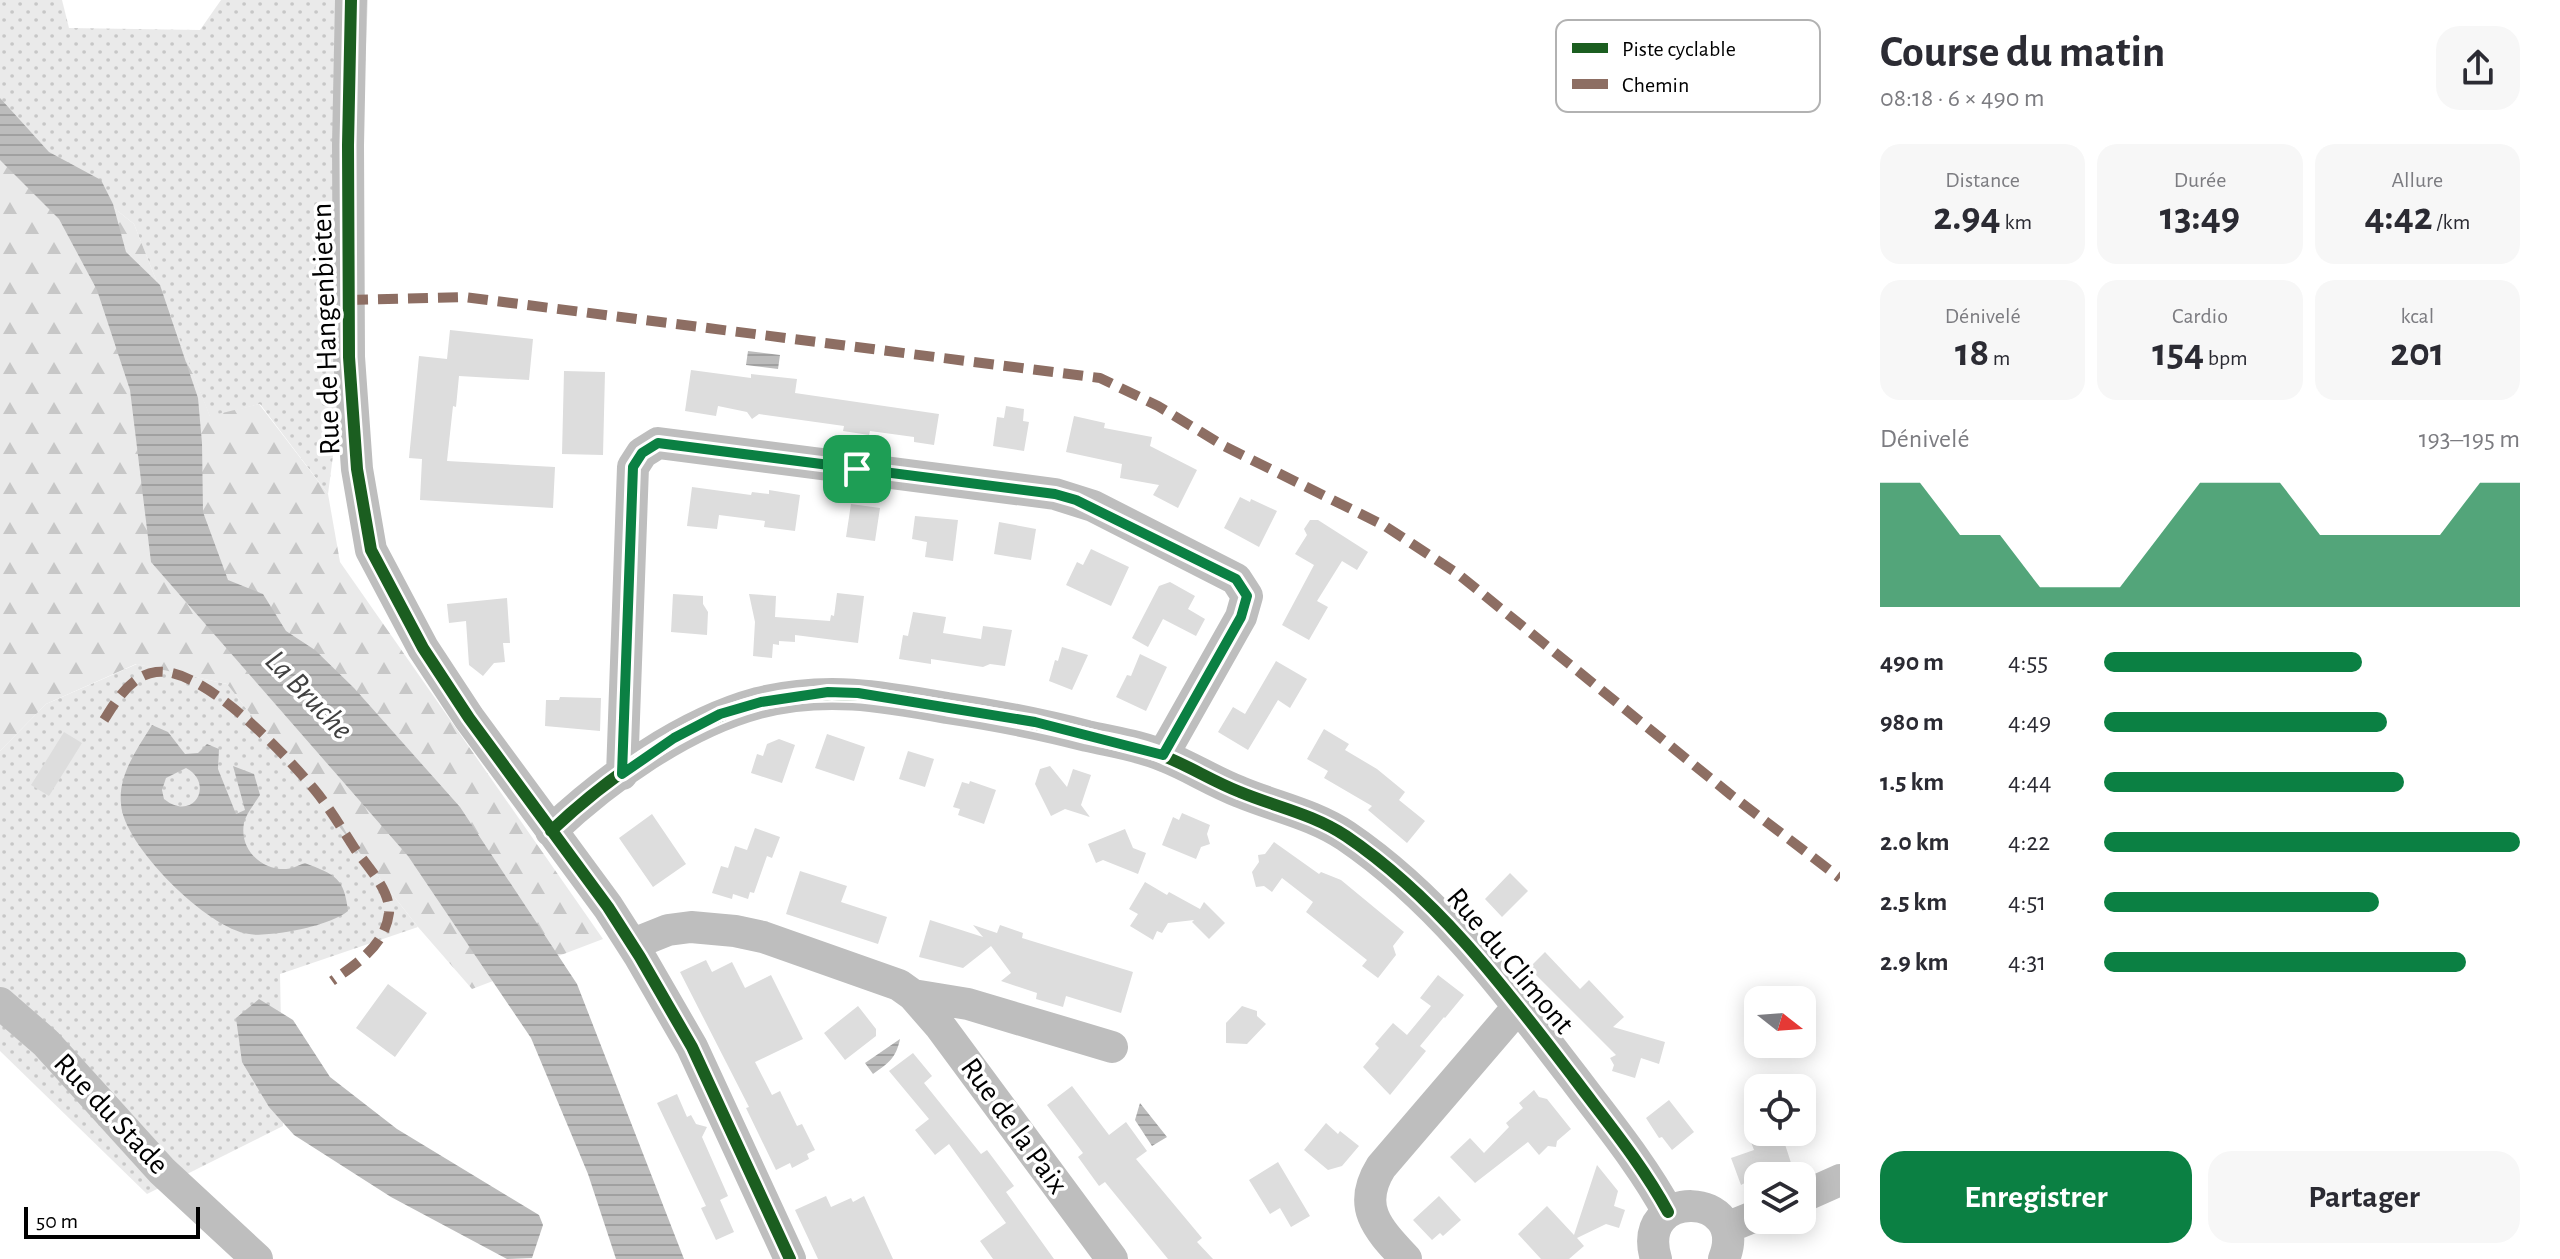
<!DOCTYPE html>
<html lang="fr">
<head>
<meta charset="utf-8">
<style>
	body { margin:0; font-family:"Alegreya Sans",sans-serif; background:#f7f7f7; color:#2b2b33; height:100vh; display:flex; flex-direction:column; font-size:30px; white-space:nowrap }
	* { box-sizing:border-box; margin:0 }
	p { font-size:26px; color:#7c7c81 }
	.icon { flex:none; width:44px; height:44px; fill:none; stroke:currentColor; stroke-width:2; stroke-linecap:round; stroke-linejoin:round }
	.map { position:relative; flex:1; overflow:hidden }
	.drawer { display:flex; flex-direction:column; background:#fff; width:720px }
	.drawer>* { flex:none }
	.needle { width:52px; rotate:107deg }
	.tools { position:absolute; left:1744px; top:986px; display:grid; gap:16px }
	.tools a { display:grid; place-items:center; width:72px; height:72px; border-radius:16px; background:#fff; box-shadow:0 4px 20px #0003; font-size:40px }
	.scale { position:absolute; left:24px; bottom:20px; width:176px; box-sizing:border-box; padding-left:8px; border:4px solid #000; border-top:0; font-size:22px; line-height:28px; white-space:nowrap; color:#000; -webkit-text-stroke:6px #fff; paint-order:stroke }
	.pin { position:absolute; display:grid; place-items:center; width:68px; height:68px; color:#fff; margin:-34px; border-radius:16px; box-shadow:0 4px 12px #0006 }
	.round { display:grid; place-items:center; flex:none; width:84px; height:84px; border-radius:24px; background:#f7f7f7 }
	.overview { display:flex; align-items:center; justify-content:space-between; height:136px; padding:0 40px }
	h1 { font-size:44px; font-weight:700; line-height:60px }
	.metrics { display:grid; grid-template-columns:repeat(3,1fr); gap:12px; height:136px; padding:8px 40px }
	.metrics div { display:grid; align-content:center; border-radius:20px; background:#f7f7f7; text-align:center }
	.metrics b { font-size:40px; font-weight:700 }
	.metrics small { font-size:22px; font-weight:400 }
	.metrics p { font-size:22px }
	.chart { height:224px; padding:16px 40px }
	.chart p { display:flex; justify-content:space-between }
	.chart svg { width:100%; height:144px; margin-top:8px; fill:#0b8043; opacity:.7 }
	.primary-button { display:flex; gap:16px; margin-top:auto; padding:16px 40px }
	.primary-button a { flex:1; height:92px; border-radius:24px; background:#0b8043; color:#fff; font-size:32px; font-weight:700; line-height:92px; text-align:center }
	.primary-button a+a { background:#f7f7f7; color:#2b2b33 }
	ul { padding:0 40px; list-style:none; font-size:26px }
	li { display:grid; grid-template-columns:128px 96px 1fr; align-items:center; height:60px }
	li i { height:20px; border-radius:10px; background:#0b8043 }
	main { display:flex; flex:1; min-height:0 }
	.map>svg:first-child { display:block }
</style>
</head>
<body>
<main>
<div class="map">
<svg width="1840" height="1259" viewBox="0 0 1840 1259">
	<defs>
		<pattern id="grass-dots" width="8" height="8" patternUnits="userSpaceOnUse" patternTransform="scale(2)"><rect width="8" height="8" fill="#eaeaea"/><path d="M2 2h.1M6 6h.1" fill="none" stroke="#c7c7c7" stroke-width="1.8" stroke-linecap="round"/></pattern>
		<pattern id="forest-firs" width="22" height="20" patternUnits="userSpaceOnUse" patternTransform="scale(2)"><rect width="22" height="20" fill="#eaeaea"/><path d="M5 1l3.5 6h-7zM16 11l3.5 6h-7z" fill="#c7c7c7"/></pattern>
		<pattern id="water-rules" width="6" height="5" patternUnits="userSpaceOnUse" patternTransform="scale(2)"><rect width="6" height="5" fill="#bcbcbc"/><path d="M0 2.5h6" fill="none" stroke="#a0a0a0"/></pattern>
	</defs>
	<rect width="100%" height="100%" fill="#fff"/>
	<!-- grass -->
	<path fill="url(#grass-dots)" d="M0 0H62L69 28 200 30 221 0H368L355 288 328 494 260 404 210 417 134 224 0 117Z
		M137 664 227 684 418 927 280 974 283 1126 147 1194 0 1051V751L46 704Z"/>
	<!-- forest -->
	<path fill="url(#forest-firs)" d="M0 117 134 224 210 416 259 404 328 494 340 562 603 939 472 989 418 927 227 684 136 664 46 704 0 751Z"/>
	<!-- water -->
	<path fill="url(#water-rules)" fill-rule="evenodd" d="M0 98 49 152 101 180 113 204 126 252 160 285 198 398 202 443 203 512 228 580 263 594 286 631 315 650 354 688 460 807 577 984 684 1259H616L588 1174 531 1038 408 856 151 562 130 390 97 290 59 219 0 160Z
		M748 351 780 355 778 369 746 365Z
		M152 725 168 732 185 754 198 753 207 744 219 749 218 769 236 814 245 810 233 766 254 774 260 795C255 803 246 814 244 823 239 849 261 870 286 869 292 869 299 865 305 863 335 875 344 877 348 911 330 926 273 937 249 934 208 929 123 845 121 804 118 775 137 749 152 725ZM186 768C215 783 194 823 164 799L162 790 166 778Z
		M259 999 293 1020 330 1077 397 1129 539 1215 543 1225 532 1258 507 1259 391 1197 294 1135 269 1107 242 1062 236 1018Z
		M900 1039C896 1058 889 1063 873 1074L865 1063Z
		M1140 1103 1167 1137 1152 1146 1135 1120Z"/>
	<!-- building -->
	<path fill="#ddd" d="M450 330 533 339 529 380 459 376 456 407 453 406 447 461 555 467 553 508 420 500 422 459 409 458 419 356 447 359Z
		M691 370 751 378V374L797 379 795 393 939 414 934 445 914 442V437L870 431 869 435 843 431 844 426 759 414 752 419 747 412 718 406 716 416 685 411Z
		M564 371 605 372 603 455 562 454Z
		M1006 406 1024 409 1023 421 1029 422 1024 451 993 446 997 417 1004 418Z
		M1074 416 1105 423 1104 428 1152 437 1150 446 1197 470 1178 508 1153 495 1159 485 1120 478 1122 464 1066 452Z
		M692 487 751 495 752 492 769 494V490L800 495 795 531 764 527 765 521 719 515 717 529 687 526Z
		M1240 497 1250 502 1251 499 1277 511 1259 547 1224 528Z
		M851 504 880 508 875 541 846 537Z
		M915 516 958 520 953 561 925 557 927 542 912 539Z
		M1310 520H1318L1368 552 1357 570 1342 561 1317 601 1328 607 1309 640 1282 625 1314 565 1295 554 1307 535 1304 529Z
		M999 522 1036 529 1031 560 994 554Z
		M1091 549 1129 567 1111 606 1066 585 1077 562 1083 565Z
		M1170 582 1195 596 1188 609 1205 619 1196 636 1163 619 1148 647 1132 638 1159 586Z
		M837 593 864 596 858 643 795 635V642L779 641V645L773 644 772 658 753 656 755 622 749 594 776 596 775 617 830 621 831 615 834 616Z
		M673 594 703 596V604L708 612 707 635 671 632Z
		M507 598 510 643H503L505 662 494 663 483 676 469 665 466 621 449 623 447 604Z
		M913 612 946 617 943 633 981 639 983 626 1012 630 1005 666 990 664 983 667 931 659V664L899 659 903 635 908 636Z
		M1062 647 1088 655 1072 690 1049 681 1055 660 1058 661Z
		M1140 654 1167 667 1146 711 1116 697 1127 675 1131 676Z
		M1276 661 1307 679 1290 708 1278 700 1248 750 1218 732 1233 707 1245 714Z
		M560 697 601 698 600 731 545 726 546 700H559Z
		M1324 729 1349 744 1345 750 1377 769 1405 792 1399 800 1425 821 1407 843 1368 810 1372 806 1324 778 1328 771 1307 759Z
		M64 732 82 743 49 796 31 785Z
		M827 734 865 747 854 781 815 768Z
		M779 739 795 745 782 783 751 773 757 754 763 756 767 744Z
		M908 751 934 759 925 787 899 779Z
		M1050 766 1067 787 1073 769 1091 775 1081 805 1090 817 1065 809 1051 816 1035 784 1040 769Z
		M970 781 996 790 984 824 958 815 960 809 953 807 962 782 969 784Z
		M1182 813 1210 825 1207 834 1210 844 1201 847 1196 859 1162 845 1173 817 1179 820Z
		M652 814 686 864 653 887 619 838Z
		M755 828 780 837 772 858 767 856 754 893 750 892 748 899 733 894 732 899 712 893 721 866 728 868 735 846 747 850Z
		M1125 829 1133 848 1146 853 1138 874 1103 860 1096 863 1088 844Z
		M1274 842 1319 874 1321 872 1341 880 1404 932 1393 946 1396 955 1378 978 1362 966 1367 960 1306 912 1313 902 1282 878 1272 892 1264 886 1256 887 1252 872 1259 862 1258 855 1265 854Z
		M800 871 847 886 841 902 887 917 878 944 786 914Z
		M1510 873 1528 891 1502 917 1485 899Z
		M1145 882 1167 895 1169 892 1200 909 1204 902 1225 923 1209 939 1192 922 1194 920 1168 923 1162 933 1157 931 1153 940 1130 926 1138 914 1129 909Z
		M930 920 983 937 973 925 997 933 1000 925 1023 933 1022 938 1133 972 1121 1013 1066 996 1063 1007 1036 999 1037 993 1001 981 1011 973 991 946 963 968 919 957Z
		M1545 952 1580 989 1589 980 1624 1017 1613 1027 1665 1042 1659 1064 1641 1058 1635 1078 1612 1071 1614 1065 1610 1058 1616 1055 1529 968Z
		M706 960 712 972 732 962 745 988 771 975 803 1039 755 1062 772 1095 780 1091 797 1126 802 1124 815 1150 807 1154 809 1159 792 1168 790 1163 776 1170 746 1108 749 1107 680 972Z
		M1438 975 1464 995 1445 1018 1440 1013 1444 1017 1420 1046 1426 1051 1390 1095 1363 1067 1379 1048 1375 1044 1393 1023 1407 1035 1431 1006 1420 998Z
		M388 984 427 1013 395 1057 356 1028Z
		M858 1006 876 1029V1036L845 1060 824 1033Z
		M1242 1006 1257 1011V1016L1266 1024 1247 1044 1226 1043V1023Z
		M913 1053 932 1076 924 1083 981 1154 987 1150 1014 1186 1006 1192 1054 1259H993L980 1241 1006 1223 949 1144 935 1155 915 1130 929 1119 889 1071Z
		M1072 1086 1109 1135 1126 1122 1147 1151 1136 1159 1202 1238 1197 1242 1213 1259H1168L1105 1182 1099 1186 1078 1157 1083 1153 1047 1105Z
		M1534 1090 1539 1097 1547 1099 1571 1129 1557 1141 1556 1147 1548 1146 1539 1155 1528 1142 1475 1183 1450 1157 1470 1138 1484 1153 1509 1127 1506 1123 1523 1108 1519 1103Z
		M677 1094 687 1117 691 1115 696 1124 707 1127 702 1137 728 1196 720 1200 734 1232 716 1240 701 1208 706 1206 657 1103Z
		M1669 1100 1694 1132 1672 1150 1662 1137 1659 1138 1646 1118Z
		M1326 1123 1338 1134 1340 1131 1359 1146 1342 1166 1328 1170 1304 1150Z
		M1781 1132 1792 1166 1758 1176 1741 1185 1731 1158 1754 1150 1751 1142Z
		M1278 1162 1310 1216 1291 1227 1280 1208 1270 1214 1249 1180Z
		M1597 1165 1618 1191 1614 1206 1625 1210 1619 1228 1606 1224 1577 1238 1584 1246 1569 1259H1541L1518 1234 1547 1206 1574 1235Z
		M826 1196 831 1207 851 1198 853 1202 864 1196 893 1259H818L795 1210Z
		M1439 1196 1461 1220 1443 1236 1440 1233 1432 1240 1413 1220Z"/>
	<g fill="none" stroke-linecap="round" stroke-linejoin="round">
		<!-- minor -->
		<path stroke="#bebebe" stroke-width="32" d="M351 0 348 145 349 357 357 469 371 550 423 648 469 718 608 907 640 957 692 1047 790 1259
			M622 774 633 467 642 453 658 443 1055 494 1093 506 1236 579 1247 596 1241 617 1163 755
			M551 831C607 778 684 723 758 703 825 686 881 696 947 708 994 715 1041 724 1087 736 1113 742 1142 746 1166 757 1191 767 1214 782 1240 792 1276 807 1313 814 1346 836 1439 899 1507 991 1574 1078 1607 1122 1642 1164 1668 1212
			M633 944 668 930 691 927 735 931 763 937 899 985 913 995 940 1026 1112 1259
			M913 995 968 1004 1112 1047
			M0 1003 46 1043 162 1171 257 1259
			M1802 1197 1840 1180
			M1726 1228 1758 1215
			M1406 1259C1378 1229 1356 1207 1381 1167L1519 1006
			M1656 1259C1634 1186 1751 1191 1724 1259"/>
		<!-- quiet -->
		<path stroke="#8d6e63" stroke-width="10" stroke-dasharray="20 10" stroke-linecap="butt" d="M348 300 464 297 1100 378 1158 406 1224 446 1385 526 1458 574 1731 795 1840 878
			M104 720C116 701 131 675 156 672 203 666 285 754 314 789 329 807 342 829 355 849 367 866 391 891 389 913 385 946 356 964 332 981"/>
		<defs>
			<path id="cycleway" d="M351 0 348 145 349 357 357 469 371 550 423 648 469 718 608 907 640 957 692 1047 790 1259
				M551 831C607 778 684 723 758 703 825 686 881 696 947 708 994 715 1041 724 1087 736 1113 742 1142 746 1166 757 1191 767 1214 782 1240 792 1276 807 1313 814 1346 836 1439 899 1507 991 1574 1078 1607 1122 1642 1164 1668 1212"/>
		</defs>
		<!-- cycleway casing -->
		<use href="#cycleway" stroke="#fff" stroke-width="17"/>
		<!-- cycleway -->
		<use href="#cycleway" stroke="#1b5e20" stroke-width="12"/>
	</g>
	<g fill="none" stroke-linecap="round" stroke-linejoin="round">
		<defs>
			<path id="route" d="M658 443 1055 494 1076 500 1236 579 1247 596 1241 617 1163 755 1035 722 858 693 828 692 761 702 720 714 674 738 622 774 633 467 642 453Z"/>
		</defs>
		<!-- route casing -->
		<use href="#route" stroke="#fff" stroke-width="16"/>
		<!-- route -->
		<use href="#route" stroke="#0b8043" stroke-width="10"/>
	</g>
	<g text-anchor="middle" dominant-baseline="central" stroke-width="7" stroke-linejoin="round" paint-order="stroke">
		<!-- street labels -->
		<g font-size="30" fill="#000" stroke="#fff">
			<text transform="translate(326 329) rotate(-92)">Rue de Hangenbieten</text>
			<text transform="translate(1510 961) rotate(50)">Rue du Climont</text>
			<text transform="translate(111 1114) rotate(47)">Rue du Stade</text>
			<text transform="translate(1014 1126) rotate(54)">Rue de la Paix</text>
		</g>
		<!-- water labels -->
		<g font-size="32" font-style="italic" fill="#414141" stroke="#fff">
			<text transform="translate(309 695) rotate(46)">La Bruche</text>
		</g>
	</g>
	<!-- legend -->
	<rect x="1556" y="20" width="264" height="92" rx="12" fill="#fff" stroke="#b2b2b2" stroke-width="2"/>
	<rect x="1572" y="43" width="36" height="10" fill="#1b5e20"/>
	<rect x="1572" y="79" width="36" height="10" fill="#8d6e63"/>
	<g font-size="22" fill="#000">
		<text x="1622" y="56">Piste cyclable</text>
		<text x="1622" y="92">Chemin</text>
	</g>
</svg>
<div class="tools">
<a><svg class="needle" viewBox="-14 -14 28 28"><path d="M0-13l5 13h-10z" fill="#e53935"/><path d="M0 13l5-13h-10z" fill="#7c7c81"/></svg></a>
<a><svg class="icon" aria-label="locate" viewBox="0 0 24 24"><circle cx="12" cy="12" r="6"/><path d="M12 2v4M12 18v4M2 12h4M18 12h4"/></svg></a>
<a><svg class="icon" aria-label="layers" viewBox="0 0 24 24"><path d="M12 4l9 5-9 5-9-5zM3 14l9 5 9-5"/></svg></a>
</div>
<div class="scale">50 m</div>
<div class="pin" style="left:857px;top:469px;background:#1e9e55"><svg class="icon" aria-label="arrive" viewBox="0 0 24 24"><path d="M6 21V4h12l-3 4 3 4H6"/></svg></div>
</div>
<section class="drawer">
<div class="overview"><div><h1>Course du matin</h1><p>08:18 · 6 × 490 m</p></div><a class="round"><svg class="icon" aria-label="share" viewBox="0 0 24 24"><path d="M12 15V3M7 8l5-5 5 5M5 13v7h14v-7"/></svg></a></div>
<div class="metrics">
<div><p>Distance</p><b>2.94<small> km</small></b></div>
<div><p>Durée</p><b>13:49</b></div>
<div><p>Allure</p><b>4:42<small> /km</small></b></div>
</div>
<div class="metrics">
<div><p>Dénivelé</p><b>18<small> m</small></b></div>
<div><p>Cardio</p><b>154<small> bpm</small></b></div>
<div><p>kcal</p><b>201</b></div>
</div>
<div class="chart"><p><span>Dénivelé</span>193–195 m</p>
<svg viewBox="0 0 160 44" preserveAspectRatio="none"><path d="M0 44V6L10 6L20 22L30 22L40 38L50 38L60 38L70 22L80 6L90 6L100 6L110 22L120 22L130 22L140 22L150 6L160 6V44z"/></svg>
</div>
<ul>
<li><b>490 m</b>4:55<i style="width:62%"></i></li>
<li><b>980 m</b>4:49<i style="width:68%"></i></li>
<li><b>1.5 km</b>4:44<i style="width:72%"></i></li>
<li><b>2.0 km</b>4:22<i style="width:100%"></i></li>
<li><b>2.5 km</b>4:51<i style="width:66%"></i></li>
<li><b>2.9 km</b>4:31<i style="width:87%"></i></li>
</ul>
<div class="primary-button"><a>Enregistrer</a><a>Partager</a></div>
</section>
</main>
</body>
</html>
